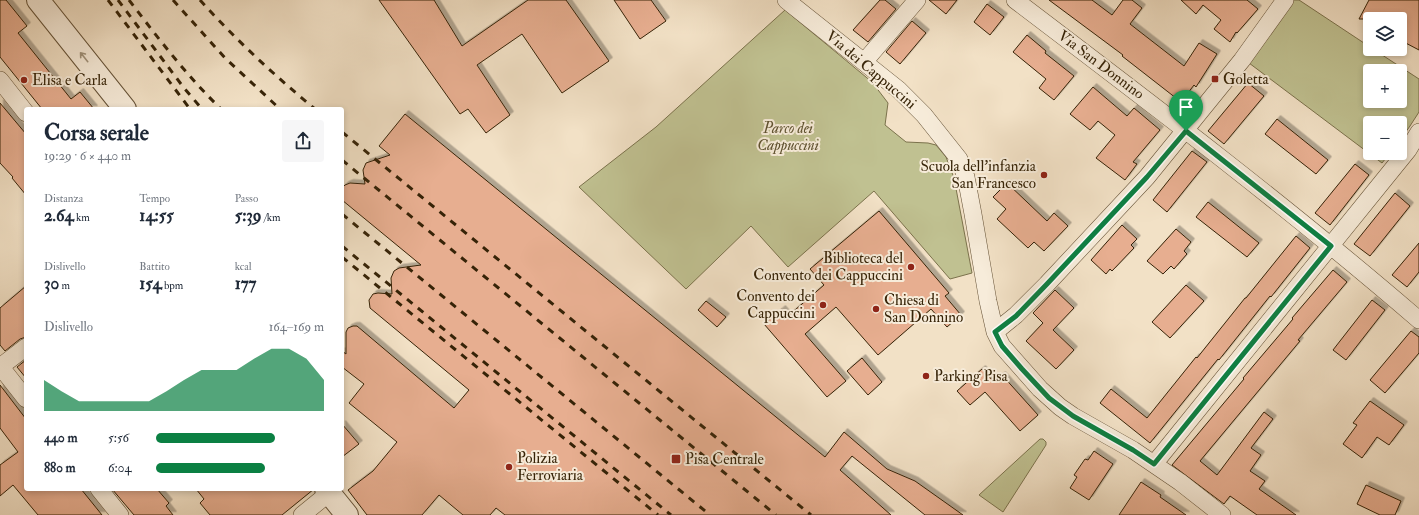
<!DOCTYPE html>
<html lang="it">
<head>
<meta charset="utf-8">
<style>
	body { margin:0; font-family:"IM FELL Double Pica",serif; background:#f6f6f7; color:#1f2937; height:100vh; display:flex; flex-direction:column; font-size:15px; white-space:nowrap }
	* { box-sizing:border-box; margin:0 }
	p { font-size:13px; color:#747a83 }
	.icon { flex:none; width:22px; height:22px; fill:none; stroke:currentColor; stroke-width:2; stroke-linecap:round; stroke-linejoin:round }
	.map { position:relative; flex:1; overflow:hidden }
	.panel { position:absolute; left:24px; top:107px; width:320px; height:384px; display:flex; flex-direction:column; background:#fff; border-radius:4px; box-shadow:0 2px 6px #0003 }
	.panel>* { flex:none }
	.buttons { position:absolute; left:1363px; top:12px; display:grid; gap:8px }
	.buttons a { display:grid; place-items:center; width:44px; height:44px; border-radius:4px; background:#fff; box-shadow:0 2px 6px #0003; font-size:20px }
	.pin { position:absolute; display:grid; place-items:center; width:34px; height:34px; color:#fff; margin:-41px -17px; border-radius:50% 50% 50% 0; rotate:-45deg; box-shadow:0 0 4px #0007 }
	.pin .icon { rotate:45deg }
	.round { display:grid; place-items:center; flex:none; width:42px; height:42px; border-radius:4px; background:#f6f6f7 }
	.head { display:flex; align-items:center; justify-content:space-between; height:68px; padding:0 20px }
	h1 { font-size:22px; font-weight:800; line-height:30px }
	.metrics { display:grid; grid-template-columns:repeat(3,1fr); gap:6px; height:68px; padding:4px 20px }
	.metrics div { display:grid; align-content:center }
	.metrics b { font-size:17px; font-weight:800 }
	.metrics small { font-size:11px; font-weight:400 }
	.metrics p { font-size:11px }
	.chart { height:112px; padding:8px 20px }
	.chart p { display:flex; justify-content:space-between }
	.chart svg { width:100%; height:72px; margin-top:4px; fill:#0b8043; opacity:.7 }
	ul { padding:0 20px; list-style:none; font-size:13px }
	li { display:grid; grid-template-columns:64px 48px 1fr; align-items:center; height:30px }
	li i { height:10px; border-radius:5px; background:#0b8043 }
	.map>svg:first-child { display:block }
</style>
</head>
<body>
<div class="map">
<svg width="1419" height="515" viewBox="0 0 1419 515">
	<defs>
		<filter id="shadow"><feDropShadow dx="3.5" dy="-3.5" stdDeviation="0" flood-color="#0004"/></filter>
	</defs>
	<rect width="100%" height="100%" fill="#f2e1c6"/>
	<filter id="stains"><feTurbulence type="fractalNoise" baseFrequency=".005" numOctaves="4"/><feColorMatrix values="0 0 0 0 .2 0 0 0 0 .09 0 0 0 0 .02 0 0 0 .5 -.17"/></filter>
	<radialGradient id="worn" r=".72"><stop offset=".6" stop-color="#630" stop-opacity="0"/><stop offset="1" stop-color="#630" stop-opacity=".3"/></radialGradient>
	<!-- green -->
	<path fill="#c0c191" stroke="#7b724c" fill-rule="evenodd" d="M1293 0H1299L1370 47V49H1373L1419 79V112L1410 126 1400 140V123H1370V153H1390L1382 163 1249 63ZM1370 71H1400V101H1370Z
		M785 10 872 82 888 103 885 125 906 142 928 143 936 145 946 157 954 178 972 273 950 279 874 191 788 267 751 226 686 289 579 187 656 127Z
		M1040 439H1043L1046 442V445L1003 512 979 495Z"/>
	<!-- building -->
	<path fill="#e7ae90" stroke="#362307" filter="url(#shadow)" d="M0 0H6L27 26 18 33 71 99 80 92 94 109H42L0 57Z
		M379 0H434L462 46 528 0H566L609 61 562 93 522 34 477 65 510 115 486 133 468 109 460 114Z
		M614 0H651L666 21 640 39Z
		M880 0H885L896 9 868 42 853 30Z
		M929 0H957L946 14Z
		M1049 0H1092L1112 15 1123 0H1132L1142 8 1130 24 1184 66 1199 43 1217 54 1196 87 1194 85 1181 102 1122 56 1123 55Z
		M1181 0H1247L1258 9 1237 33 1236 32 1230 42 1214 29 1221 20 1203 5 1196 14Z
		M1369 0H1419V50L1400 40V19H1359Z
		M987 4 1004 17 990 35 974 22Z
		M912 21 926 33 900 64 886 52Z
		M1027 35 1046 51 1045 53 1074 76 1054 100 1039 88 1046 79 1013 52Z
		M1248 83 1264 96 1224 144 1208 131Z
		M1093 87 1127 116 1134 108 1160 130 1133 162 1137 164 1125 180 1096 158 1115 135 1098 121 1090 130 1070 114Z
		M0 103 26 134V195L12 178 13 177 0 163Z
		M405 114 825 457 844 432 887 469 915 481 963 515H925L852 456 840 470 891 515H505L496 508 490 515H463L439 495 422 515H367L348 490 373 471 397 442 349 403 364 384 342 367V351L346 354V332L348 328 353 326H357L454 408 469 390 370 308 369 300 373 294 378 293 392 294 391 278 394 271 399 268 421 265 342 200V188L345 185 350 183 365 184 363 170 366 163 390 155 379 146Z
		M1277 119 1328 160 1316 174 1265 134Z
		M1192 151 1207 162 1167 212 1153 200Z
		M1355 164 1369 175 1330 225 1315 213Z
		M1007 183 1047 221 1054 213 1068 226 1044 251 1034 242 1028 248 997 219 1006 209 993 197Z
		M1395 193 1410 206 1370 256 1354 244Z
		M1208 202 1259 243 1247 257 1196 217Z
		M879 211 949 293 945 296 961 315 947 327 931 309 878 355 836 307 805 334 846 381 827 397 764 324 782 309 788 316 824 285 810 269Z
		M1122 225 1137 239 1131 245 1134 248 1112 271 1110 269 1106 274 1091 260Z
		M1176 229 1191 242 1184 251 1187 254 1174 269 1171 266 1163 274 1147 261Z
		M1296 236 1310 248 1271 297 1270 296 1219 360 1218 359 1150 443 1100 403 1111 389 1147 418 1196 357 1197 358 1245 298H1246Z
		M1419 243V272L1407 287 1392 275Z
		M1333 270 1347 282 1298 340 1300 341 1200 461 1217 475 1264 412 1273 419 1251 448 1261 455 1250 471 1265 481 1259 489 1296 515H1257L1230 496 1224 504 1172 465 1244 379 1243 378 1293 319 1292 318Z
		M1186 285 1204 301 1170 338 1152 322Z
		M26 286V337L20 339 5 351 0 345V308Z
		M1055 290 1074 308 1053 330 1074 350 1056 369 1026 341 1043 323 1033 313Z
		M1372 300 1385 310 1346 360 1333 350Z
		M706 301 726 317 717 327 698 310Z
		M1411 331 1419 337V353L1385 393 1370 380Z
		M862 358 882 382 868 395 847 371Z
		M26 360V378L17 367Z
		M982 369 994 382 1002 375 1038 415 1020 431 985 392 970 405 957 391Z
		M0 385 26 419V489H81L102 515H38L13 485 0 496V465L18 452 0 428Z
		M1370 401 1404 425 1389 445 1377 437 1362 458 1343 444 1357 425 1353 423Z
		M342 424 359 444 342 457Z
		M1094 451 1113 464 1089 500 1070 488 1077 477 1074 475 1085 459 1088 460Z
		M1141 482 1161 495 1160 497 1186 515H1119Z
		M1366 485 1401 501 1395 515H1380L1357 504Z
		M112 489H157L169 503 166 506 173 515H134Z
		M196 489H314L282 515H210L200 503 204 499Z"/>
	<g fill="none" stroke-linecap="round" stroke-linejoin="round">
		<defs>
			<path id="minor" d="M786 0 899 90 924 115 959 159 966 177 973 214 988 301 995 332 1002 346 1040 389 1060 407 1073 416 1133 450 1180 482 1222 515
				M1015 0C1152 104 1289 208 1419 320
				M864 62 917 0
				M0 80 26 113
				M995 332 1016 315 1047 284 1147 177 1242 60 1285 0
				M0 366 26 399
				M0 367 26 347
				M1154 464 1408 150 1419 132
				M99 489 120 515
				M302 515 329 493"/>
			<path id="tertiary" d="M38 0 125 109
				M326 489 347 515"/>
		</defs>
		<!-- minor casing -->
		<use href="#minor" stroke="#655237" stroke-width="18"/>
		<!-- tertiary casing -->
		<use href="#tertiary" stroke="#655237" stroke-width="24"/>
		<!-- minor -->
		<use href="#minor" stroke="#f7ecda" stroke-width="17"/>
		<!-- tertiary -->
		<use href="#tertiary" stroke="#f7ecda" stroke-width="22"/>
		<!-- rail -->
		<path stroke="#362307" stroke-width="3" stroke-dasharray="7 7" stroke-linecap="butt" d="M108 0 190 109
			M118 0 184 88 202 109
			M129 0C158 38 187 76 221 109
			M173 0 225 58 280 109
			M200 0C235 39 274 75 315 109
			M342 132 811 515
			M342 160 776 515
			M342 214 710 515
			M342 246 671 515
			M342 257 658 515"/>
	</g>
	<!-- one-way arrows -->
	<defs><path id="oneway-shaft" d="M-6 0H5M1.5-3L5.5 0L1.5 3" fill="none" stroke-width="1.6" stroke-linecap="round" stroke-linejoin="round"/></defs>
	<use stroke="#a0927b" href="#oneway-shaft" transform="translate(84 57) rotate(-129)"/>
	<g fill="none" stroke-linecap="round" stroke-linejoin="round">
		<defs>
			<path id="route" d="M1186 131 1331 246 1154 464 1133 450 1073 416 1049 398 1022 369 1002 346 995 332 1016 316 1047 284 1147 177Z"/>
		</defs>
		<!-- route casing -->
		<use href="#route" stroke="#fff" stroke-width="8"/>
		<!-- route -->
		<use href="#route" stroke="#0b8043" stroke-width="5"/>
	</g>
	<!-- markers -->
	<g fill="#8f2418" stroke="#f7ecda" stroke-width="1.5">
		<rect x="1211" y="75" width="8" height="8" rx="2"/>
		<circle cx="24" cy="80" r="4"/>
		<circle cx="1044" cy="175" r="4"/>
		<circle cx="911" cy="267" r="4"/>
		<circle cx="823" cy="305" r="4"/>
		<circle cx="876" cy="309" r="4"/>
		<circle cx="926" cy="376" r="4"/>
		<rect x="671" y="454" width="10" height="10" rx="2"/>
		<circle cx="509" cy="467" r="4"/>
	</g>
	<g text-anchor="middle" dominant-baseline="central" stroke-width="4" stroke-linejoin="round" paint-order="stroke">
		<!-- street labels -->
		<g font-size="15" fill="#362307" stroke="#f7ecda">
			<text transform="translate(1101 65) rotate(37)">Via San Donnino</text>
			<text transform="translate(871 70) rotate(40)">Via dei Cappuccini</text>
		</g>
		<!-- poi labels -->
		<g font-size="15" fill="#362307" stroke="#f7ecda" text-anchor="start">
			<text x="1223" y="79">Goletta</text>
			<text x="32" y="80">Elisa e Carla</text>
			<text x="1036" y="166" text-anchor="end">Scuola dell'infanzia<tspan x="1036" dy="17">San Francesco</tspan></text>
			<text x="903" y="258" text-anchor="end">Biblioteca del<tspan x="903" dy="17">Convento dei Cappuccini</tspan></text>
			<text x="815" y="296" text-anchor="end">Convento dei<tspan x="815" dy="17">Cappuccini</tspan></text>
			<text x="884" y="300">Chiesa di<tspan x="884" dy="17">San Donnino</tspan></text>
			<text x="934" y="376">Parking Pisa</text>
			<text x="517" y="458">Polizia<tspan x="517" dy="17">Ferroviaria</tspan></text>
			<text x="685" y="459">Pisa Centrale</text>
		</g>
		<!-- park labels -->
		<g font-size="15" font-style="italic" fill="#5f5230" stroke="#f7ecda">
			<text x="788" y="128">Parco dei<tspan x="788" dy="17">Cappuccini</tspan></text>
		</g>
	</g>
	<rect width="100%" height="100%" filter="url(#stains)"/>
	<rect width="100%" height="100%" fill="url(#worn)"/>
</svg>
<div class="buttons">
<a><svg class="icon" aria-label="layers" viewBox="0 0 24 24"><path d="M12 4l9 5-9 5-9-5zM3 14l9 5 9-5"/></svg></a>
<a>+</a>
<a>−</a>
</div>
<div class="pin" style="left:1186px;top:131px;background:#1e9e55"><svg class="icon" aria-label="arrive" viewBox="0 0 24 24"><path d="M6 21V4h12l-3 4 3 4H6"/></svg></div>
<section class="panel">
<div class="head"><div><h1>Corsa serale</h1><p>19:29 · 6 × 440 m</p></div><a class="round"><svg class="icon" aria-label="share" viewBox="0 0 24 24"><path d="M12 15V3M7 8l5-5 5 5M5 13v7h14v-7"/></svg></a></div>
<div class="metrics">
<div><p>Distanza</p><b>2.64<small> km</small></b></div>
<div><p>Tempo</p><b>14:55</b></div>
<div><p>Passo</p><b>5:39<small> /km</small></b></div>
</div>
<div class="metrics">
<div><p>Dislivello</p><b>30<small> m</small></b></div>
<div><p>Battito</p><b>154<small> bpm</small></b></div>
<div><p>kcal</p><b>177</b></div>
</div>
<div class="chart"><p><span>Dislivello</span>164–169 m</p>
<svg viewBox="0 0 160 44" preserveAspectRatio="none"><path d="M0 44V25L10 32L20 38L30 38L40 38L50 38L60 38L70 32L80 25L90 19L100 19L110 19L120 12L130 6L140 6L150 12L160 25V44z"/></svg>
</div>
<ul>
<li><b>440 m</b>5:56<i style="width:71%"></i></li>
<li><b>880 m</b>6:04<i style="width:65%"></i></li>
</ul>
</section>
</div>
</body>
</html>
